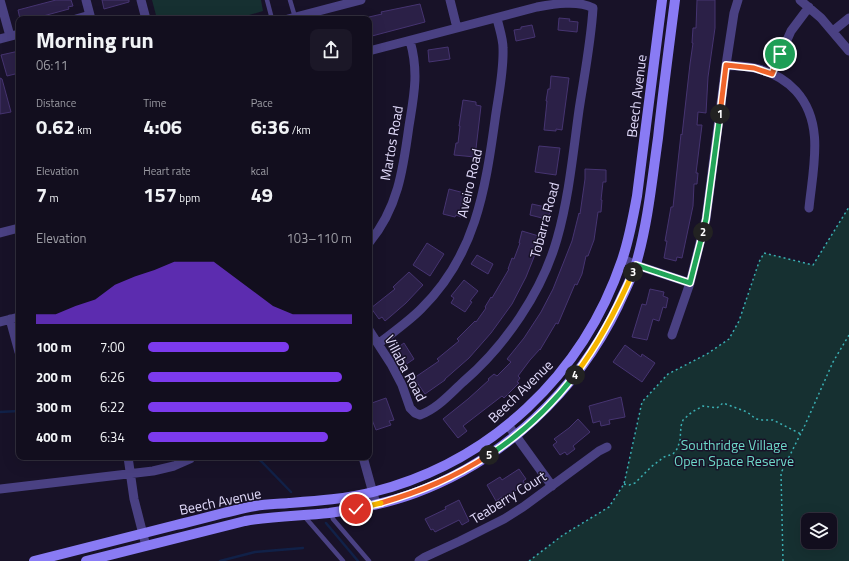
<!DOCTYPE html>
<html lang="en">
<head>
<meta charset="utf-8">
<style>
	body { margin:0; font-family:"Titillium Web",sans-serif; background:#1b1727; color:#f1f3f6; height:100vh; display:flex; flex-direction:column; font-size:15px; white-space:nowrap }
	* { box-sizing:border-box; margin:0 }
	p { font-size:13px; color:#9c9ca4 }
	.icon { flex:none; width:22px; height:22px; fill:none; stroke:currentColor; stroke-width:2; stroke-linecap:round; stroke-linejoin:round }
	.map { position:relative; flex:1; overflow:hidden }
	.drawer { position:absolute; left:16px; top:16px; width:356px; height:444px; display:flex; flex-direction:column; background:#120e1e; border-radius:8px; box-shadow:0 4px 16px #0002,0 0 0 1px #312e3c }
	.drawer>* { flex:none }
	.buttons { position:absolute; left:801px; top:513px; display:grid; gap:8px }
	.buttons a { display:grid; place-items:center; width:36px; height:36px; border-radius:8px; background:#120e1e; box-shadow:0 4px 16px #0002,0 0 0 1px #312e3c; font-size:20px }
	.pin { position:absolute; display:grid; place-items:center; width:34px; height:34px; color:#fff; margin:-17px; border:2px solid #fff; border-radius:50%; box-shadow:0 1px 4px #0007 }
	.km { position:absolute; width:20px; height:20px; margin:-10px; border-radius:50%; background:#222; color:#fff; font-size:11px; line-height:20px; text-align:center }
	.round { display:grid; place-items:center; flex:none; width:42px; height:42px; border-radius:8px; background:#1b1727 }
	.summary { display:flex; align-items:center; justify-content:space-between; height:68px; padding:0 20px }
	h1 { font-size:22px; font-weight:700; line-height:30px }
	.metrics { display:grid; grid-template-columns:repeat(3,1fr); gap:6px; height:68px; padding:4px 20px }
	.metrics div { display:grid; align-content:center }
	.metrics b { font-size:20px; font-weight:700 }
	.metrics small { font-size:11px; font-weight:400 }
	.metrics p { font-size:11px }
	.chart { height:112px; padding:8px 20px }
	.chart p { display:flex; justify-content:space-between }
	.chart svg { width:100%; height:72px; margin-top:4px; fill:#7c3aed; opacity:.7 }
	ul { padding:0 20px; list-style:none; font-size:13px }
	li { display:grid; grid-template-columns:64px 48px 1fr; align-items:center; height:30px }
	li i { height:10px; border-radius:5px; background:#7c3aed }
	.map>svg:first-child { display:block }
</style>
</head>
<body>
<div class="map">
<svg width="849" height="561" viewBox="0 0 849 561">
	<rect width="100%" height="100%" fill="#181228"/>
	<!-- green -->
	<path fill="#163031" fill-rule="evenodd" d="M152 0H261L263 11 236 19H157Z
		M849 207V561H529L563 535 609 507 624 484 642 402 668 374 707 354 729 339 739 321 759 262 764 253 813 265ZM808 520H830V542H808Z"/>
	<g fill="none" stroke-linecap="round" stroke-linejoin="round">
		<!-- stream -->
		<path stroke="#112148" stroke-width="2.5" d="M0 412 19 411
			M254 457 261 461 291 492
			M326 523 358 561
			M220 561 255 552 303 548"/>
	</g>
	<!-- building -->
	<path fill="#2b2047" stroke="#463471" d="M56 0H71L73 6 68 7 69 9 32 19H20L18 10Z
		M102 0H129V2L104 9Z
		M697 0H715V28L708 77 706 113 698 112 697 125H702L696 173H698L697 184H694L693 206 682 258 677 257 676 261 664 258 667 241H665L671 207H673L681 134 682 135 690 64 693 43H692L693 28H696Z
		M420 4 425 22 372 36 369 27V17L382 14 381 12Z
		M559 18 570 19 569 21 578 22 577 32 558 30Z
		M532 25 535 37 516 41 514 30 521 29V27Z
		M448 47 450 59 429 62 428 50Z
		M19 51V73L7 76 1 55Z
		M551 76 569 78 562 130 556 129V131L544 130 547 101H546L548 89H550Z
		M0 78 2 79 11 112 0 114Z
		M463 100 476 102V105L481 106 475 157 454 155 456 143H458L460 126H459Z
		M539 146 560 148 556 175 535 172Z
		M585 169 606 170V182H603L601 200H602L601 212H598L594 240 588 256H586L582 274 577 285 575 284 558 324 556 323 540 350V349L530 360 518 376 520 378 517 382 519 383 504 398 502 396 463 426 467 431 458 438 443 419 468 399 489 380 488 379 494 374 497 376 511 362 507 359 524 338 541 312 553 289 572 241 579 213 580 214 585 179Z
		M449 189 468 194 461 217 456 215 455 217 443 214Z
		M532 204 550 208 549 216 543 215 542 218 530 215Z
		M522 231 542 237 526 277 512 304 491 333 469 358 445 379V380L425 394 414 378 439 361 437 359 459 341 457 339 475 321 476 322 486 308 485 307 491 297 492 298 509 269H508L512 258 514 259 520 243H519Z
		M427 243 444 254 430 276 413 265Z
		M477 255 493 264 488 274 471 264Z
		M409 272 423 285 406 303 391 316 385 321 382 317 379 319 371 308 395 289 393 287Z
		M464 280 478 291 470 301 472 302 465 312 451 303 454 298 451 296Z
		M650 289 664 292 663 296 668 298 666 308 663 307 659 321 653 319 647 340 632 337 642 304 646 305Z
		M404 343 414 359 405 365 398 354 400 353 397 348Z
		M625 345 641 357 642 354 655 363 642 382 613 362Z
		M621 397 625 417 609 420 610 424 601 426 600 421 593 423 589 406Z
		M386 398 394 420 389 421 391 425 376 430 369 412V404Z
		M578 419 590 432 573 446 575 449 567 455 565 452 560 455 553 445 557 442 554 439 569 428Z
		M519 469 526 479 523 481 525 484 510 494 512 497 505 501 502 497 496 501 487 485 500 477 502 480Z
		M459 500 469 521 462 525 459 520 435 532 433 529 431 530 425 519 446 509 445 507Z"/>
	<g fill="none" stroke-linecap="round" stroke-linejoin="round">
		<!-- path -->
		<path stroke="#3aaeb2" stroke-width="1.5" stroke-dasharray="2 3" stroke-linecap="butt" d="M624 484 629 485 635 483 651 467 664 457 673 454 677 449 680 441 681 426 683 420 692 412 703 406 717 408 723 403 747 412 756 419 762 420H773L801 434
			M529 561 563 535 609 507 624 484 642 402 668 374 707 354 729 339 739 321 759 262 764 253 813 265 849 207
			M783 561 781 473 805 425 833 362 849 335"/>
		<!-- lane -->
		<path stroke="#4a4183" stroke-width="4.5" d="M267 0 272 19
			M290 0 295 17
			M331 513 333 519 369 561
			M304 516 343 561"/>
		<!-- street -->
		<path stroke="#4a4183" stroke-width="9" d="M0 0 10 36
			M86 0 91 19
			M141 0 146 19
			M450 0 457 28
			M800 0 821 18 849 51
			M76 19 90 15
			M288 19 361 0
			M833 31 849 18
			M0 39 19 34
			M369 51 537 7C554 4 578 0 593 8 591 42 584 77 579 110 573 153 569 197 557 239 542 292 505 346 463 382 450 394 437 409 420 415L415 413 410 408 402 385 391 364 369 330
			M726 65C735 66 745 66 754 68 769 71 785 79 796 91 825 123 813 168 809 208
			M772 74 791 31 809 7
			M0 233 19 228
			M369 243C398 208 403 170 409 126 414 95 419 72 410 41
			M623 259 636 265 690 283
			M10 319 19 352
			M0 322 19 317
			M672 335 690 283 706 219 726 65 734 13 738 0
			M378 344C392 333 408 322 421 309 475 256 485 192 495 120 498 97 504 72 503 48 503 38 499 28 497 18
			M508 425 552 486
			M128 457 134 499 146 546
			M363 457 376 504
			M0 489 153 471 174 466 190 459
			M419 561 425 557 460 541 504 519 523 507 599 451 607 447"/>
		<!-- secondary -->
		<path stroke="#897bf4" stroke-width="10" d="M34 561C81 549 129 537 176 525 202 519 228 511 255 506 266 504 278 504 289 503 317 501 346 499 373 492 491 462 583 375 622 260 629 240 633 218 637 196L662 0
			M86 561 245 521C272 516 301 516 329 513 358 509 388 503 415 493 504 460 577 391 618 306 624 292 632 278 636 264 648 223 652 180 658 138 663 92 669 46 675 0"/>
	</g>
	<g fill="none" stroke-linecap="round" stroke-linejoin="round">
		<defs>
			<path id="split-1" d="M720 114 726 65 754 68 772 74 780 54"/>
			<path id="split-2" d="M703 232 706 219 720 114"/>
			<path id="split-3" d="M633 272 636 265 690 283 703 232"/>
			<path id="split-4" d="M575 375C600 342 617 309 633 272"/>
			<path id="split-5" d="M489 455C522 434 551 406 575 375"/>
			<path id="split-6" d="M381 503C422 491 453 478 489 455"/>
			<path id="split-7" d="M356 509 381 503"/>
		</defs>
		<!-- split-1 casing -->
		<use href="#split-1" stroke="#fff" stroke-width="8"/>
		<!-- split-2 casing -->
		<use href="#split-2" stroke="#fff" stroke-width="8"/>
		<!-- split-3 casing -->
		<use href="#split-3" stroke="#fff" stroke-width="8"/>
		<!-- split-4 casing -->
		<use href="#split-4" stroke="#fff" stroke-width="8"/>
		<!-- split-5 casing -->
		<use href="#split-5" stroke="#fff" stroke-width="8"/>
		<!-- split-6 casing -->
		<use href="#split-6" stroke="#fff" stroke-width="8"/>
		<!-- split-7 casing -->
		<use href="#split-7" stroke="#fff" stroke-width="8"/>
		<!-- split-1 -->
		<use href="#split-1" stroke="#f0652b" stroke-width="5"/>
		<!-- split-2 -->
		<use href="#split-2" stroke="#22a559" stroke-width="5"/>
		<!-- split-3 -->
		<use href="#split-3" stroke="#22a559" stroke-width="5"/>
		<!-- split-4 -->
		<use href="#split-4" stroke="#f5b400" stroke-width="5"/>
		<!-- split-5 -->
		<use href="#split-5" stroke="#22a559" stroke-width="5"/>
		<!-- split-6 -->
		<use href="#split-6" stroke="#f0652b" stroke-width="5"/>
		<!-- split-7 -->
		<use href="#split-7" stroke="#f5b400" stroke-width="5"/>
	</g>
	<g text-anchor="middle" dominant-baseline="central" stroke-width="3" stroke-linejoin="round" paint-order="stroke">
		<!-- street labels -->
		<g font-size="14" fill="#e3dcfc" stroke="#181228">
			<text transform="translate(636 96) rotate(-83)">Beech Avenue</text>
			<text transform="translate(391 143) rotate(-80)">Martos Road</text>
			<text transform="translate(469 183) rotate(-77)">Aveiro Road</text>
			<text transform="translate(544 220) rotate(-75)">Tobarra Road</text>
			<text transform="translate(406 368) rotate(62)">Villaba Road</text>
			<text transform="translate(520 391) rotate(-44)">Beech Avenue</text>
			<text transform="translate(508 497) rotate(-32)">Teaberry Court</text>
			<text transform="translate(220 501) rotate(-12)">Beech Avenue</text>
		</g>
		<!-- park labels -->
		<g font-size="14" fill="#6dd8c7" stroke="#181228">
			<text x="734" y="444">Southridge Village<tspan x="734" dy="16">Open Space Reserve</tspan></text>
		</g>
	</g>
</svg>
<div class="buttons">
<a><svg class="icon" aria-label="layers" viewBox="0 0 24 24"><path d="M12 4l9 5-9 5-9-5zM3 14l9 5 9-5"/></svg></a>
</div>
<div class="pin" style="left:780px;top:54px;background:#1e9e55"><svg class="icon" aria-label="arrive" viewBox="0 0 24 24"><path d="M6 21V4h12l-3 4 3 4H6"/></svg></div>
<div class="pin" style="left:356px;top:509px;background:#d93025"><svg class="icon" aria-label="check" viewBox="0 0 24 24"><path d="M5 12l5 5 9-10"/></svg></div>
<b class="km" style="left:720px;top:114px">1</b>
<b class="km" style="left:703px;top:232px">2</b>
<b class="km" style="left:633px;top:272px">3</b>
<b class="km" style="left:575px;top:375px">4</b>
<b class="km" style="left:489px;top:455px">5</b>
<section class="drawer">
<div class="summary"><div><h1>Morning run</h1><p>06:11</p></div><a class="round"><svg class="icon" aria-label="share" viewBox="0 0 24 24"><path d="M12 15V3M7 8l5-5 5 5M5 13v7h14v-7"/></svg></a></div>
<div class="metrics">
<div><p>Distance</p><b>0.62<small> km</small></b></div>
<div><p>Time</p><b>4:06</b></div>
<div><p>Pace</p><b>6:36<small> /km</small></b></div>
</div>
<div class="metrics">
<div><p>Elevation</p><b>7<small> m</small></b></div>
<div><p>Heart rate</p><b>157<small> bpm</small></b></div>
<div><p>kcal</p><b>49</b></div>
</div>
<div class="chart"><p><span>Elevation</span>103–110 m</p>
<svg viewBox="0 0 160 44" preserveAspectRatio="none"><path d="M0 44V38L10 38L20 33L30 29L40 20L50 15L60 11L70 6L80 6L90 6L100 15L110 24L120 33L130 38L140 38L150 38L160 38V44z"/></svg>
</div>
<ul>
<li><b>100 m</b>7:00<i style="width:69%"></i></li>
<li><b>200 m</b>6:26<i style="width:95%"></i></li>
<li><b>300 m</b>6:22<i style="width:100%"></i></li>
<li><b>400 m</b>6:34<i style="width:88%"></i></li>
</ul>
</section>
</div>
</body>
</html>
